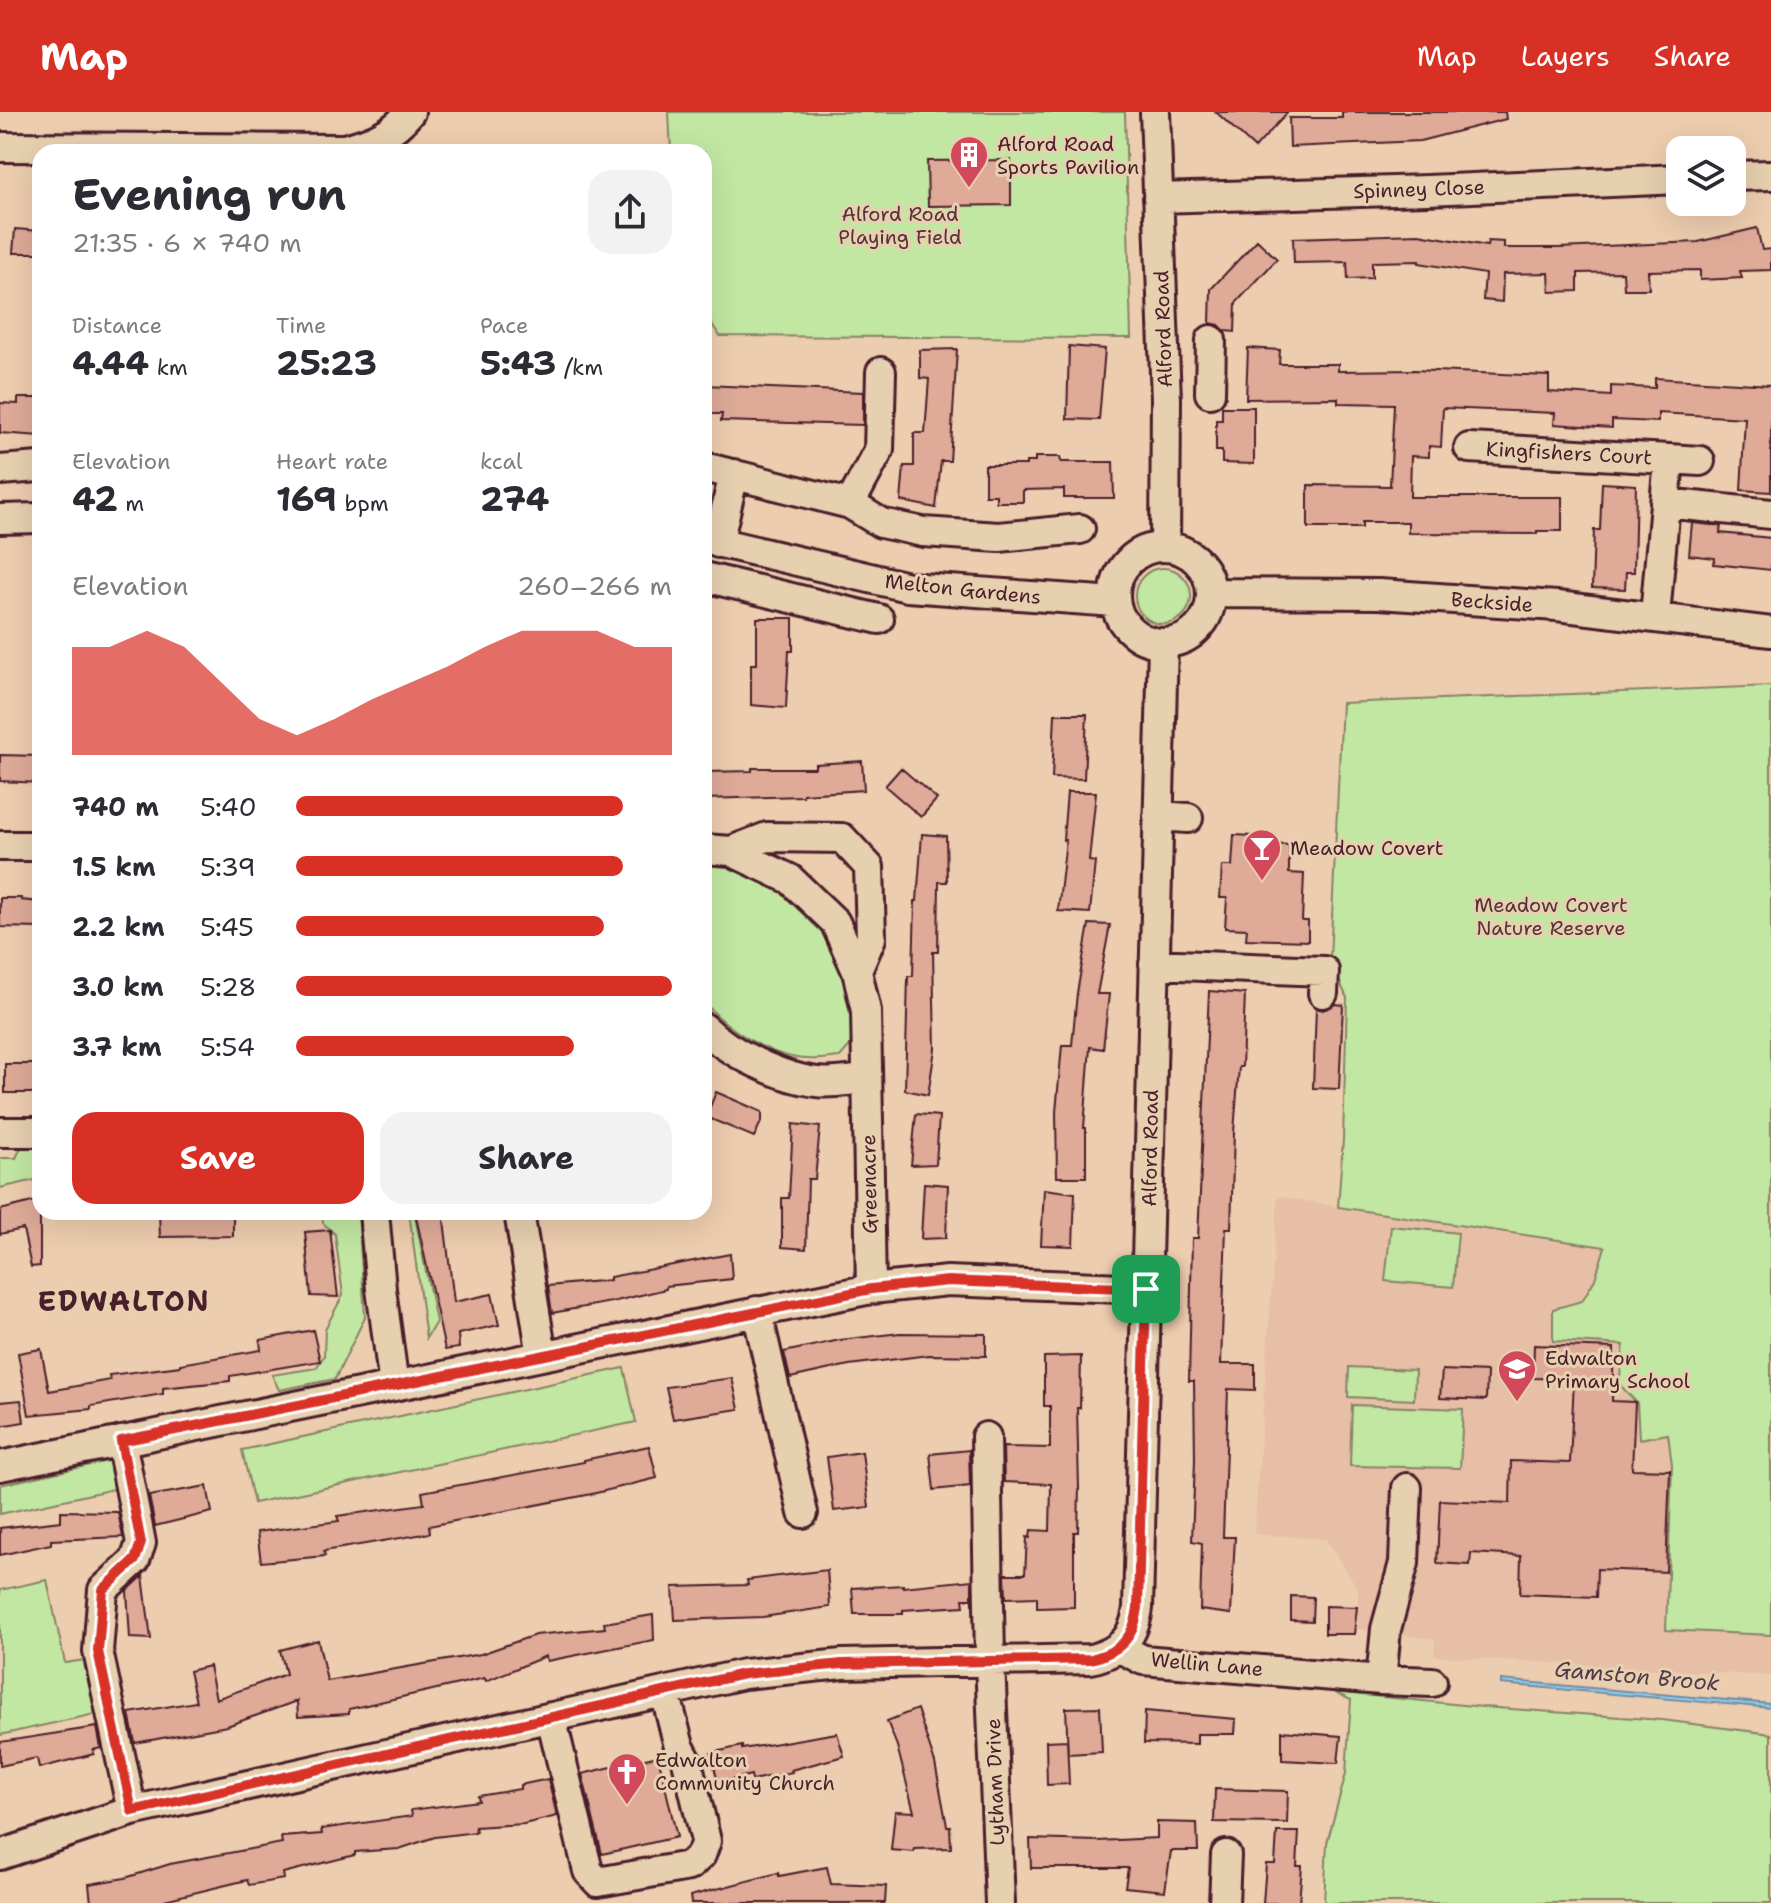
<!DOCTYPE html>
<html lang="en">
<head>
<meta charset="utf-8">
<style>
	body { margin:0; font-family:"Shantell Sans",sans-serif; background:#f2f2f3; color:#2b2b33; height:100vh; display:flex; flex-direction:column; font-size:30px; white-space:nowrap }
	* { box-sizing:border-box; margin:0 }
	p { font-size:26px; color:#7c7c81 }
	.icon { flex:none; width:44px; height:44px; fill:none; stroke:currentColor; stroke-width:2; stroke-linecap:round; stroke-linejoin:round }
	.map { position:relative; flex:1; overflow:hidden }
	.details { position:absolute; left:32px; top:32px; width:680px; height:1076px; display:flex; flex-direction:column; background:#fff; border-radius:24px; box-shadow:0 8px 32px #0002 }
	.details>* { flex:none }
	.controls { position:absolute; left:1666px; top:24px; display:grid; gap:16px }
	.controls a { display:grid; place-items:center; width:80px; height:80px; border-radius:16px; background:#fff; box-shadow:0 8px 32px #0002; font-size:40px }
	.pin { position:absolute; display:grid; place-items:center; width:68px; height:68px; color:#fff; margin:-34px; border-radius:16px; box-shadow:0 4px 12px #0006 }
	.round { display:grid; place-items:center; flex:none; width:84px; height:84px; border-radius:24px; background:#f2f2f3 }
	.head { display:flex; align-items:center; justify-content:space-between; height:136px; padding:0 40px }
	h1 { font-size:44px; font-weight:700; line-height:60px }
	.metrics { display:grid; grid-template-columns:repeat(3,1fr); gap:12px; height:136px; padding:8px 40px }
	.metrics div { display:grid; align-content:center }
	.metrics b { font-size:34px; font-weight:700 }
	.metrics small { font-size:22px; font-weight:400 }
	.metrics p { font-size:22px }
	.chart { height:224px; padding:16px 40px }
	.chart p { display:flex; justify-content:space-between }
	.chart svg { width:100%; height:144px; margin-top:8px; fill:#d93025; opacity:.7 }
	.cta { display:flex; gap:16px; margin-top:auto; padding:16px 40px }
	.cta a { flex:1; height:92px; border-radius:24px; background:#d93025; color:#fff; font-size:32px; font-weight:700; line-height:92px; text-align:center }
	.cta a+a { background:#f2f2f3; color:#2b2b33 }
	ul { padding:0 40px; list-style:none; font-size:26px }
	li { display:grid; grid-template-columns:128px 96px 1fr; align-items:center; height:60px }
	li i { height:20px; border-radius:10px; background:#d93025 }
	header { display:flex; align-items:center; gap:48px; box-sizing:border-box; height:112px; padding:0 40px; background:#d93025; color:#fff }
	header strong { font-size:38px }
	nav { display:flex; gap:44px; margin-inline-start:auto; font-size:28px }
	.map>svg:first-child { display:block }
</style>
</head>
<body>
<header>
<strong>Map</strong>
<nav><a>Map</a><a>Layers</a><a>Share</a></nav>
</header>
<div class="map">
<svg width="1771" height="1791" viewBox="0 0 1771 1791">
	<rect width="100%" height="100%" fill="#edcdaf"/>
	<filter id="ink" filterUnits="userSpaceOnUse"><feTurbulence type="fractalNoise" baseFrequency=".0125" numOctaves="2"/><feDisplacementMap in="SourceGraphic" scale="16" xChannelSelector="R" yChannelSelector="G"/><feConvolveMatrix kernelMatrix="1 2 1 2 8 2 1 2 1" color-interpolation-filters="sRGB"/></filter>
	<g filter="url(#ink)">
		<!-- built -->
		<path fill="#e6bfa6" d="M1278 1084 1338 1095 1771 1160V1564L1434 1544 1435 1527 1358 1517V1477L1326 1427 1254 1422Z"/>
		<!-- green -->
		<path fill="#c2e7a2" stroke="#868366" stroke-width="2" d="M669 0H1125L1131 226 720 224 704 201V40H671Z
			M1135 484a28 28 0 1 1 56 0a28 28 0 1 1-56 0Z
			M1771 574V1523L1666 1518 1672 1353 1668 1322 1639 1327 1637 1291 1619 1272 1624 1233 1553 1229V1197L1582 1189 1595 1167 1605 1135 1338 1095 1343 1028 1347 886 1330 848 1342 591Z
			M704 748C766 753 826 804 846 862 854 881 851 909 853 930L840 945C829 946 818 948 808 947 771 946 727 917 704 890Z
			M25 1027 40 1028V1067L0 1076V1046H16Z
			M322 1100H358L365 1205 335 1267 279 1278 272 1263 316 1256 324 1244 325 1217 343 1183 335 1122 323 1111Z
			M409 1100H414L436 1210 426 1226Z
			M1391 1114 1458 1121 1453 1175 1385 1169Z
			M1349 1255 1415 1258 1414 1288 1348 1285Z
			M624 1256 636 1310 254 1391 242 1338Z
			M1352 1293 1463 1297 1460 1356 1350 1354Z
			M117 1347 123 1375 0 1402V1373Z
			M47 1468 65 1551 85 1548 95 1602 0 1623V1478Z
			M1333 1580 1483 1595 1662 1608 1771 1622V1791H1324L1327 1731 1346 1661 1351 1588Z"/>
		<!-- water -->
		<path fill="#8ed1f0" stroke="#738aa1" stroke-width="2" d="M1501 1568 1771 1592V1596L1501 1572Z"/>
		<!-- building -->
		<path fill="#dfaa98" stroke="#4a1f2b" stroke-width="2" d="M1216 0H1288L1255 36Z
			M1342 0H1505L1506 7 1420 29 1290 35 1289 6H1342Z
			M1011 48V93L928 94 927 49Z
			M1757 116 1762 138 1771 137V158L1740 159 1742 166 1700 168V158L1648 159 1649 177H1624L1623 160 1578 161V179L1550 180 1549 161 1503 162 1502 190 1483 188 1485 162 1419 151V149L1372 150V166L1348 167 1347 150 1294 151 1293 126 1419 122 1487 134 1488 129 1504 130V136H1558L1698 130Z
			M15 117 40 119V141H13Z
			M1257 128 1277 147 1236 191 1235 220 1225 219 1219 213 1210 211 1211 177Z
			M1069 234 1105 237 1099 308 1067 307Z
			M1248 236 1280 238 1279 252H1338V259L1414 258 1549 264V280L1611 284V274L1655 276V266L1771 273V380L1741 378 1745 306 1658 301V310L1612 308V316L1554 312 1555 301 1443 296 1441 335 1429 334V345L1411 344 1410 385H1562V419H1537V422L1408 421V410H1362V416H1308V373L1390 374 1394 292 1338 291V286L1246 287Z
			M957 237 950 349H941L936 396 901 389 904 354H914V321H925L929 267 920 266V238Z
			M704 273 863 280V313L721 309 722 302H704Z
			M18 286H40V324L0 321V291L18 292Z
			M1222 295H1254V352L1222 351V339H1216V308H1222Z
			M1035 345H1060L1061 350H1113L1114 386H1064V377L1023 378V390H996V383H985V353H1026V350H1035Z
			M1602 371 1636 373 1634 460H1626L1625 477 1592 476 1594 418H1600Z
			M1692 411 1721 414 1720 421 1771 426V458L1714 452 1715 446 1689 443Z
			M757 506H793V539H789L786 596 751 593V552H757Z
			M1055 602H1087L1084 667 1052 666Z
			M0 643 40 644V671L0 669Z
			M862 649 864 678 803 682V684L704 687V660L752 659V656H815V652Z
			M901 656 937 687 921 705 885 674Z
			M1067 680H1096L1089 749 1095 750 1090 801 1058 799 1066 728H1063Z
			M922 722 946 724 947 770H939L938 840H933L935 937 928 983 905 978 908 864H913L915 789H917Z
			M1234 723 1272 725 1271 732 1289 733V761L1304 762 1302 809H1308V829L1246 827 1247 817 1225 816 1227 786H1220L1222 754H1232Z
			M0 786H21V788L40 790V816L0 815Z
			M1089 812 1110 813 1097 882H1109L1103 937 1090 935 1084 1016H1086V1065H1057L1056 1000 1062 933H1072L1077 881Z
			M1209 879 1245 882 1242 955H1239L1234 1020 1231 1116H1226L1221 1252H1255V1278L1228 1277 1223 1425H1235L1231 1502 1200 1498 1202 1431 1192 1429 1195 1348 1194 1269H1189L1192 1126H1198Z
			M1335 892 1343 893 1339 977 1313 976 1316 896 1323 898Z
			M5 952H40V981H5Z
			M716 980 762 1000V1008L754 1025 706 1005Z
			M916 1002 939 1004 936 1052 911 1053Z
			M793 1012 820 1015 815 1067H808L806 1137 782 1135V1086H789Z
			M924 1071 948 1073 946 1126 921 1127Z
			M1044 1077 1075 1081 1073 1134 1041 1133Z
			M40 1088V1154L31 1155 23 1117 0 1122V1098Z
			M159 1100H233V1124L160 1125Z
			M415 1100H443L454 1190 492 1182 499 1213 458 1222 459 1236 445 1238Z
			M330 1118 338 1185 311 1184 305 1120Z
			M730 1142 732 1167 666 1174V1177L616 1189 552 1201 548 1174 610 1168V1165Z
			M313 1218 320 1249 230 1264V1269L163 1276V1282L91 1294V1297L29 1303 18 1241 41 1237 49 1279 110 1268 109 1263 180 1254V1252L261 1238 260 1228Z
			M900 1221 986 1222V1244L929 1243 849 1253 790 1266 784 1240 840 1228Z
			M1534 1233 1614 1236 1612 1289 1635 1290 1632 1357 1670 1358 1666 1460 1597 1457 1596 1485 1520 1482 1521 1444 1471 1441 1470 1453 1437 1451 1440 1388 1510 1391 1511 1349 1570 1351 1574 1267 1533 1266Z
			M1081 1244 1080 1296H1077L1079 1376 1078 1420H1074V1495L1037 1496V1485L1006 1486 1005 1462H1025L1027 1425 1030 1426 1031 1418 1050 1419 1051 1372 1004 1370 1003 1335 1050 1336V1294H1044V1245Z
			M1442 1258 1487 1260 1486 1288 1440 1286Z
			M732 1266 739 1297 673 1307 666 1275Z
			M21 1288 24 1310 0 1314V1290Z
			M649 1334 657 1366 592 1382 429 1414 430 1421 324 1439 325 1444 261 1450 257 1420 339 1409 337 1404 424 1392 422 1380 584 1350V1348Z
			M969 1338 970 1374 934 1378 930 1342Z
			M862 1340 869 1395 834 1399 827 1345Z
			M207 1374 212 1400 155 1414 149 1384Z
			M61 1399 118 1400 123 1425 51 1428V1432L0 1443V1416L61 1409Z
			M827 1458 830 1495 763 1505 675 1508 673 1475 748 1473 747 1468Z
			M143 1464 151 1527 130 1526 127 1479Z
			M972 1468V1487H963L964 1494 903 1498V1502H854L852 1476 903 1473V1475Z
			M1291 1484 1313 1485 1312 1509 1291 1508Z
			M1325 1494 1357 1495 1354 1522H1325Z
			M653 1503 654 1528 547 1549 546 1544 486 1569 485 1566 349 1597V1602L298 1605 297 1589 227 1614 135 1631 129 1601 196 1590 189 1559 209 1554 216 1587 286 1562 280 1538 318 1528 327 1569 481 1542 535 1523 605 1516 604 1511Z
			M1100 1595 1102 1640 1068 1642 1066 1596Z
			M917 1597 935 1651 947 1714H950L951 1736 915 1737 914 1740 891 1738 895 1699 914 1700 897 1634 887 1609Z
			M1145 1599 1236 1607 1235 1622H1197V1632L1144 1631Z
			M97 1615 101 1636 93 1638 94 1642 39 1656 37 1646 0 1654V1630Z
			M1282 1619 1341 1624 1338 1651 1282 1648Z
			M837 1621 844 1644 791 1658 792 1660 752 1668 751 1663 718 1671 711 1641 742 1634V1637Z
			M1067 1628 1069 1672 1047 1673 1046 1629Z
			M658 1644 677 1725 602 1742 582 1662Z
			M548 1667 557 1704 524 1712 475 1715 476 1720 435 1725 399 1737 355 1740V1743L283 1761 284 1767 249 1773 247 1768 164 1788 163 1791H91L89 1772 125 1766 170 1752 282 1731 281 1725 322 1722 321 1717 412 1704 411 1698 479 1689 478 1684 520 1677V1673Z
			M1215 1677 1288 1679 1287 1711 1214 1710Z
			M1157 1710 1197 1711 1198 1739H1171L1165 1779 1125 1775 1128 1756H1031L1030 1727 1098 1729 1157 1726Z
			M1277 1720H1299L1297 1754H1302L1299 1791H1263L1266 1752H1275Z
			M827 1755 831 1772 886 1774 885 1791H691L690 1784 778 1761 779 1764Z"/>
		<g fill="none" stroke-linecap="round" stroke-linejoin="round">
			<defs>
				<path id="minor" d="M1155 0 1166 288 1165 435
					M0 35 344 37C371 30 393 22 410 0
					M1732 64 1771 63
					M1158 86 1427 78 1680 67
					M1210 281 1211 228
					M1469 336 1669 347 1655 504
					M1669 347 1700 349
					M704 355 850 392 881 411 923 420 999 425 1080 417
					M0 358 40 355
					M1665 391 1771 402
					M850 392 879 338 881 260
					M0 407 40 406
					M704 427 908 475 1115 490
					M718 431 734 362
					M1115 483a48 48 0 1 1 96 0a48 48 0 1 1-96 0Z
					M704 465 879 507
					M1211 481 1379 482 1557 494 1771 520
					M1158 704 1188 706
					M0 734H40
					M704 737 731 739 790 767 835 810 857 859 866 899 871 1177
					M731 739 767 725 842 726 869 755 871 826 857 859
					M1154 852 1324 859 1323 881
					M704 916C729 941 781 966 817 970 832 972 851 968 867 967
					M0 1020H40
					M374 1100 381 1177 394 1274
					M519 1100 542 1244
					M757 1199 803 1401
					M986 1325 990 1549 1000 1791
					M121 1329 141 1431 135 1448 103 1478 98 1539 132 1699
					M0 1354 871 1177 948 1169 1146 1177
					M1120 1536 1143 1548 1381 1568 1432 1570
					M1381 1568 1386 1517 1404 1451 1407 1376
					M551 1605 588 1759 598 1770 689 1754 701 1743 706 1729 687 1649 679 1634 665 1580
					M0 1743 132 1699 744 1562 842 1552 1091 1547C1120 1540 1134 1526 1138 1496L1163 531
					M1224 1791 1226 1743"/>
			</defs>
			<!-- minor casing -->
			<use href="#minor" stroke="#4a1f2b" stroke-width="34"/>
			<!-- minor -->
			<use href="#minor" stroke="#e7d0b0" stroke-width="28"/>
		</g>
	</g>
	<g fill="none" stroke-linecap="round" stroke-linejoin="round" filter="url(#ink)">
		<defs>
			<path id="route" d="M948 1169 1146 1177 1138 1496C1134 1526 1120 1540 1091 1547L842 1552 744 1562 132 1699 98 1539 103 1478 135 1448 141 1431 121 1329 871 1177Z"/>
		</defs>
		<!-- route casing -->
		<use href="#route" stroke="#fff" stroke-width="16"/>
		<!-- route -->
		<use href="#route" stroke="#d93025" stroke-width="10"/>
	</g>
	<!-- icons -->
	<defs>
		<symbol id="building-pin" viewBox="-11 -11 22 30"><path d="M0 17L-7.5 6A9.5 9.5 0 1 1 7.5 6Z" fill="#d1495b" stroke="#e7d0b0"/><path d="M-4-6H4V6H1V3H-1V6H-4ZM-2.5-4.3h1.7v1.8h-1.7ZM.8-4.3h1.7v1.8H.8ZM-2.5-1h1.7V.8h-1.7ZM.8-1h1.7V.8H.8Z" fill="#fff"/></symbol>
		<symbol id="bar-pin" viewBox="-11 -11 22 30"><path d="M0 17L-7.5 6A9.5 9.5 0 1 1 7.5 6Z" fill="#d1495b" stroke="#e7d0b0"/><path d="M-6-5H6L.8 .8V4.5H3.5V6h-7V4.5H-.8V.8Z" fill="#fff"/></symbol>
		<symbol id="school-pin" viewBox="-11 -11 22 30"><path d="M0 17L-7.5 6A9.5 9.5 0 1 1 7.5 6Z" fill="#d1495b" stroke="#e7d0b0"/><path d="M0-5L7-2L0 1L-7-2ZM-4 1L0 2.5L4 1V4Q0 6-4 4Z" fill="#fff"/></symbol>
		<symbol id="church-pin" viewBox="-11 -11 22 30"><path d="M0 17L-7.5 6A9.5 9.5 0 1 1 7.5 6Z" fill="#d1495b" stroke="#e7d0b0"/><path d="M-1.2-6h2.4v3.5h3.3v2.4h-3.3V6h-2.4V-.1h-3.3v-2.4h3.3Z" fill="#fff"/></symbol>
	</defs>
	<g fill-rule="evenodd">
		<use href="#building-pin" x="947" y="21" width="44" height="60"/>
		<use href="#bar-pin" x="1240" y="714" width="44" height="60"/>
		<use href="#school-pin" x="1495" y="1235" width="44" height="60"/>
		<use href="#church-pin" x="605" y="1638" width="44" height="60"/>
	</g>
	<g text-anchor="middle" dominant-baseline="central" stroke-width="6" stroke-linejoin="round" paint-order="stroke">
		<!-- poi labels -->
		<g font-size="20" fill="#4a1f2b" stroke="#e7d0b0" text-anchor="start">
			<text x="997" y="32">Alford Road<tspan x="997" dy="23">Sports Pavilion</tspan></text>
			<text x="1290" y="736">Meadow Covert</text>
			<text x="1545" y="1246">Edwalton<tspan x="1545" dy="23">Primary School</tspan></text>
			<text x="655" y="1648">Edwalton<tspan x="655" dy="23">Community Church</tspan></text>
		</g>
		<!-- street labels -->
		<g font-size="20" fill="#4a1f2b" stroke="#e7d0b0">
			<text transform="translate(1419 77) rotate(-2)">Spinney Close</text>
			<text transform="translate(1163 217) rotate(-92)">Alford Road</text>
			<text transform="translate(1569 341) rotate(3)">Kingfishers Court</text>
			<text transform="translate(963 477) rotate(6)">Melton Gardens</text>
			<text transform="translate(1492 490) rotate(4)">Beckside</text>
			<text transform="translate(1150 1036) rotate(-89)">Alford Road</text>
			<text transform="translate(869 1072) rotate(-91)">Greenacre</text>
			<text transform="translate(1207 1552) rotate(5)">Wellin Lane</text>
			<text transform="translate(995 1670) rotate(-92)">Lytham Drive</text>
		</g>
		<!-- park labels -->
		<g font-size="20" fill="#563337" stroke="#e7d0b0">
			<text x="900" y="102">Alford Road<tspan x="900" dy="23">Playing Field</tspan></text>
			<text x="1551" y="793">Meadow Covert<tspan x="1551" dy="23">Nature Reserve</tspan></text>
		</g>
		<!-- water labels -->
		<g font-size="22" font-style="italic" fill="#543a49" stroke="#e7d0b0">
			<text transform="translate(1637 1564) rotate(5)">Gamston Brook</text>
		</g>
		<!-- district labels -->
		<g font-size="28" font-weight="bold" letter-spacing="2" fill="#4a1f2b" stroke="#e7d0b0">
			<text x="124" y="1189">EDWALTON</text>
		</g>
	</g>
</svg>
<div class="controls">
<a><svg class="icon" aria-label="layers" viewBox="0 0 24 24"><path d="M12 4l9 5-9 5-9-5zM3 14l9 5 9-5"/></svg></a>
</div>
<div class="pin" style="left:1146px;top:1177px;background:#1e9e55"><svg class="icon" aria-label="arrive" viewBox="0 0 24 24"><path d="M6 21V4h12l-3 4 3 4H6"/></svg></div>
<section class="details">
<div class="head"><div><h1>Evening run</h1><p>21:35 · 6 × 740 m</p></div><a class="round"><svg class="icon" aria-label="share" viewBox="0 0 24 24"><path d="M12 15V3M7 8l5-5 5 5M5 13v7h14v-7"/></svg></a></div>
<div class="metrics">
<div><p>Distance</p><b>4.44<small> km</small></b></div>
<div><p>Time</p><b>25:23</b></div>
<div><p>Pace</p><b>5:43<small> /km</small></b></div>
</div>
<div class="metrics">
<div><p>Elevation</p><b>42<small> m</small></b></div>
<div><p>Heart rate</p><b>169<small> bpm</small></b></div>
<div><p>kcal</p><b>274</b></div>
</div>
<div class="chart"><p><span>Elevation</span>260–266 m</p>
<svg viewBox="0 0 160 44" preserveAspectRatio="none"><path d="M0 44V11L10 11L20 6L30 11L40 22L50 33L60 38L70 33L80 27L90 22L100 17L110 11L120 6L130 6L140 6L150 11L160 11V44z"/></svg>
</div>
<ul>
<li><b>740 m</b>5:40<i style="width:87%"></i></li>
<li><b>1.5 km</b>5:39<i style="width:87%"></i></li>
<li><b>2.2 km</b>5:45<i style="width:82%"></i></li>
<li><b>3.0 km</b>5:28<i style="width:100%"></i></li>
<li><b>3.7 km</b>5:54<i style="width:74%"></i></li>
</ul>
<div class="cta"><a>Save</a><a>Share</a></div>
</section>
</div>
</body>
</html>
